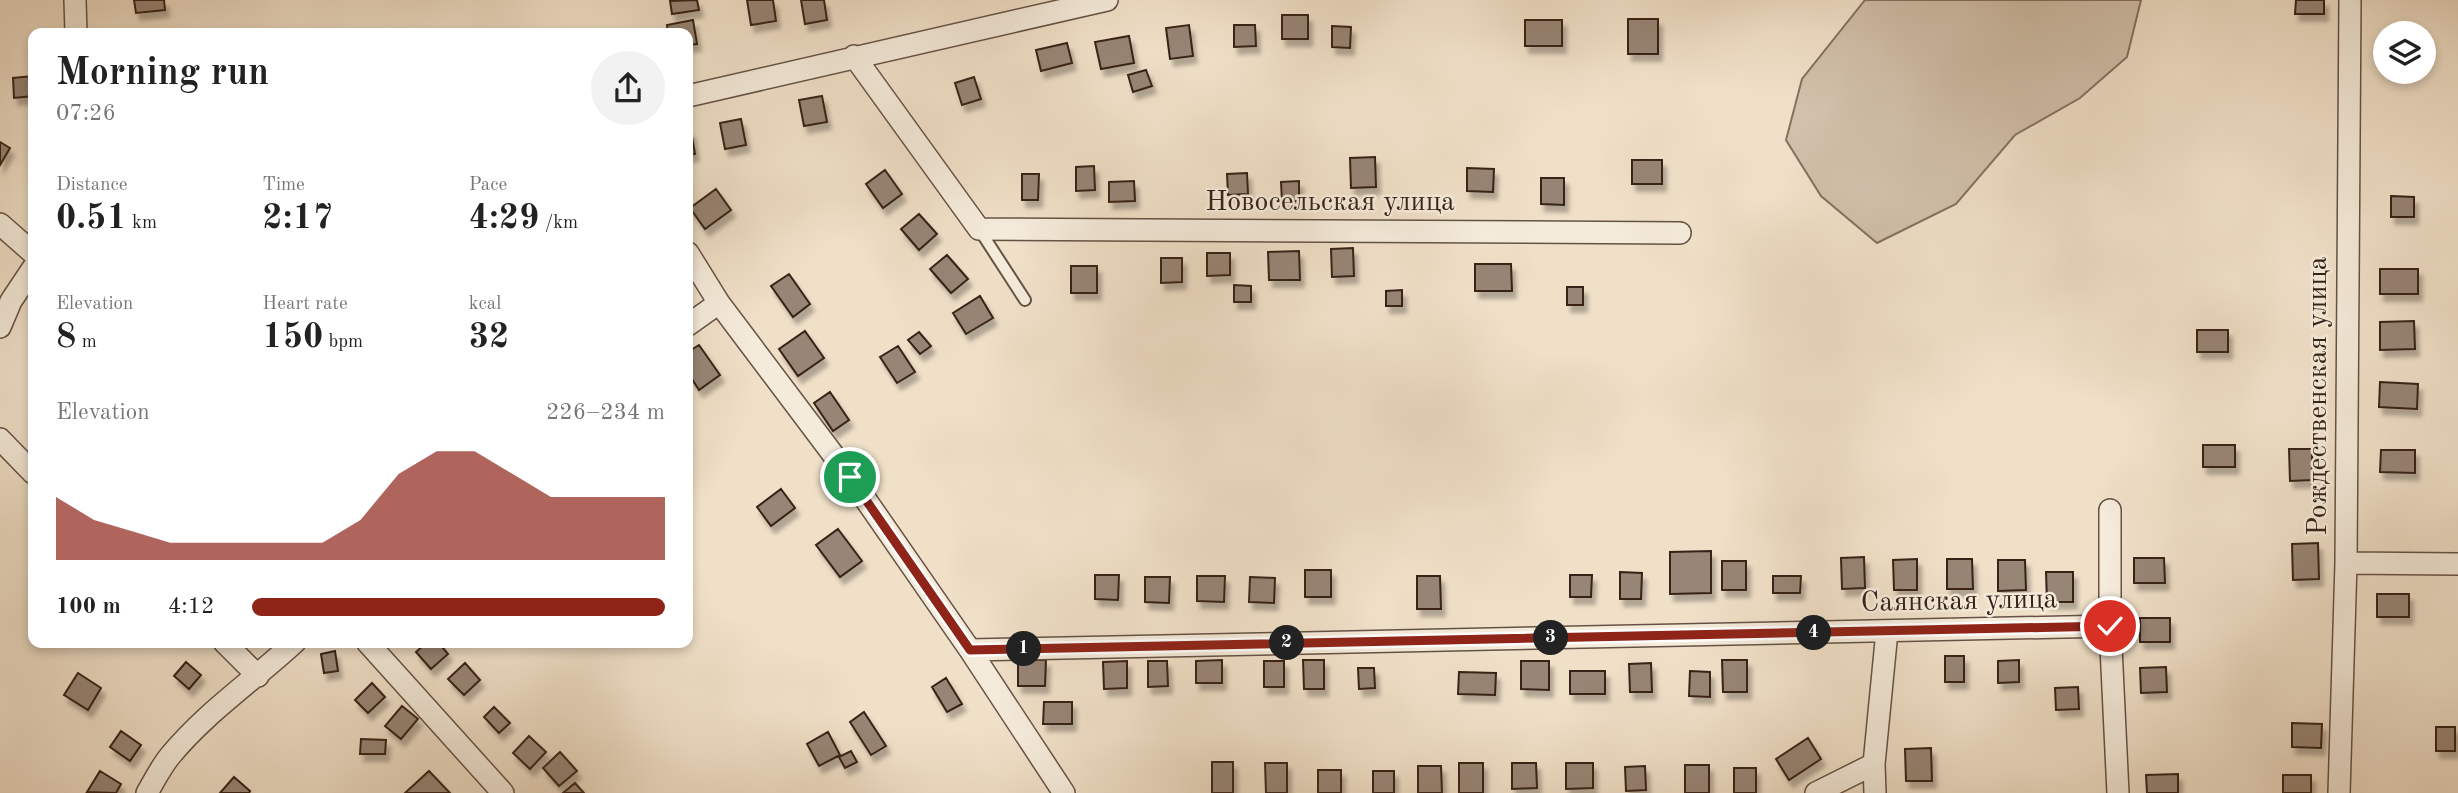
<!DOCTYPE html>
<html lang="en">
<head>
<meta charset="utf-8">
<style>
	body { margin:0; font-family:"Old Standard TT",serif; background:#f2f2f2; color:#222; height:100vh; display:flex; flex-direction:column; font-size:26px; white-space:nowrap }
	* { box-sizing:border-box; margin:0 }
	p { font-size:23px; color:#767676 }
	.icon { flex:none; width:38px; height:38px; fill:none; stroke:currentColor; stroke-width:2; stroke-linecap:round; stroke-linejoin:round }
	.map { position:relative; flex:1; overflow:hidden }
	.panel { position:absolute; left:28px; top:28px; width:665px; height:620px; display:flex; flex-direction:column; background:#fff; border-radius:14px; box-shadow:0 4px 10px #0003 }
	.panel>* { flex:none }
	.fabs { position:absolute; left:2373px; top:21px; display:grid; gap:14px }
	.fabs a { display:grid; place-items:center; width:63px; height:63px; border-radius:50%; background:#fff; box-shadow:0 4px 10px #0003; font-size:35px }
	.pin { position:absolute; display:grid; place-items:center; width:60px; height:60px; color:#fff; margin:-30px; border:4px solid #fff; border-radius:50%; box-shadow:0 2px 7px #0007 }
	.km { position:absolute; width:35px; height:35px; margin:-18px; border-radius:50%; background:#222; color:#fff; font-size:19px; line-height:35px; text-align:center }
	.round { display:grid; place-items:center; flex:none; width:74px; height:74px; border-radius:37px; background:#f2f2f2 }
	.headline { display:flex; align-items:center; justify-content:space-between; height:119px; padding:0 28px }
	h1 { font-size:38px; font-weight:700; line-height:52px }
	.stats { display:grid; grid-template-columns:repeat(3,1fr); gap:10px; height:119px; padding:7px 28px }
	.stats div { display:grid; align-content:center }
	.stats b { font-size:35px; font-weight:700 }
	.stats small { font-size:19px; font-weight:400 }
	.stats p { font-size:19px }
	.chart { height:196px; padding:14px 28px }
	.chart p { display:flex; justify-content:space-between }
	.chart svg { width:100%; height:126px; margin-top:7px; fill:#8f2418; opacity:.7 }
	ul { padding:0 28px; list-style:none; font-size:23px }
	li { display:grid; grid-template-columns:112px 84px 1fr; align-items:center; height:52px }
	li i { height:18px; border-radius:9px; background:#8f2418 }
	.map>svg:first-child { display:block }
</style>
</head>
<body>
<div class="map">
<svg width="2458" height="793" viewBox="0 0 2458 793">
	<defs>
		<filter id="shadow"><feDropShadow dx="4" dy="7" stdDeviation="2" flood-color="#0004"/></filter>
	</defs>
	<rect width="100%" height="100%" fill="#f0e0c8"/>
	<filter id="stains"><feTurbulence type="fractalNoise" baseFrequency=".00286" numOctaves="4"/><feColorMatrix values="0 0 0 0 .2 0 0 0 0 .09 0 0 0 0 .02 0 0 0 .5 -.17"/></filter>
	<radialGradient id="worn" r=".72"><stop offset=".6" stop-color="#630" stop-opacity="0"/><stop offset="1" stop-color="#630" stop-opacity=".3"/></radialGradient>
	<!-- green -->
	<path fill="#d1c0aa" stroke="#847162" stroke-width="2" d="M1865 0H2141L2127 57 2080 98 2015 135 1956 204 1877 243 1821 196 1786 140 1802 79Z"/>
	<!-- building -->
	<path fill="#978574" stroke="#372219" stroke-width="2" filter="url(#shadow)" d="M134 0H164L165 10 136 13Z
		M697 0 699 10 672 14 670 1Z
		M747 0H773L776 21 751 25Z
		M801 0H824L827 20 805 24Z
		M2296 0H2324V14H2295Z
		M1282 15H1308V39H1282Z
		M1628 19H1658V54H1628Z
		M693 20 697 44 688 45V33H668L667 25Z
		M1525 20H1562V46H1525Z
		M1189 25 1193 56 1170 59 1166 28Z
		M1234 25H1255L1256 46 1234 47Z
		M1332 26 1351 27 1350 48 1332 47Z
		M1129 36 1134 63 1101 69 1095 42Z
		M1067 43 1072 63 1041 71 1036 50Z
		M1146 70 1152 86 1133 92 1128 75Z
		M33 76V96L14 98 13 78Z
		M974 77 981 99 962 105 955 83Z
		M822 96 827 122 804 126 799 100Z
		M741 119 746 145 725 149 720 123Z
		M688 131H691L695 154 688 155Z
		M0 142 10 148 0 165Z
		M1375 157 1376 187 1351 188 1350 158Z
		M1632 160H1662V184H1632Z
		M1094 166 1095 190 1076 191V167Z
		M1467 168 1494 169 1493 192 1467 191Z
		M885 170 902 194 883 208 866 184Z
		M1247 173 1248 194 1228 195 1227 174Z
		M1022 174H1039L1038 200H1022Z
		M1541 178H1564V205L1541 204Z
		M1134 181 1135 201 1109 202V182Z
		M1299 181V201L1282 202 1281 182Z
		M716 189 731 210 705 229 690 208Z
		M2391 196 2414 197V217H2391Z
		M919 214 937 234 919 250 901 229Z
		M1353 248 1354 276 1332 277 1331 249Z
		M1299 251 1300 280H1269L1268 252Z
		M1207 253H1230V275L1207 276Z
		M947 255 968 279 951 293 930 269Z
		M1161 258H1182V282L1161 283Z
		M1475 264H1511L1512 291H1475Z
		M1071 266H1097V293H1071Z
		M2380 269H2418V294H2380Z
		M789 274 810 304 793 317 771 286Z
		M1234 285 1251 286V302H1234Z
		M1567 287H1583V305H1567Z
		M1402 290V306H1386V291Z
		M980 296 993 318 966 334 953 313Z
		M2414 321 2415 349 2380 350V322Z
		M2197 330H2228V352H2197Z
		M805 331 824 358 798 376 779 349Z
		M919 332 931 346 920 354 908 340Z
		M699 345 720 375 699 390 688 373V352Z
		M898 346 915 372 897 383 880 357Z
		M2380 382 2418 384 2417 409 2379 407Z
		M830 392 849 420 833 431 814 403Z
		M2203 445H2235V467H2203Z
		M2289 449H2312V480L2290 481Z
		M2381 450H2415V473L2380 472Z
		M781 489 795 508 771 526 757 507Z
		M838 529 862 561 840 577 816 545Z
		M2318 543 2319 579 2293 580 2292 544Z
		M1711 551V593L1670 594V552Z
		M1864 557 1865 588 1842 589 1841 558Z
		M2134 558H2164L2165 583H2134Z
		M1917 559V590H1894L1893 560Z
		M1947 559H1972L1973 589H1947Z
		M1998 560H2025L2026 590 1998 591Z
		M1722 561H1746V590H1722Z
		M1305 570H1331V597H1305Z
		M1620 572 1642 573 1641 599H1620Z
		M2046 572H2073V602H2047Z
		M1095 575H1119L1118 600 1095 599Z
		M1570 575H1592L1591 597H1570Z
		M1197 576H1225L1224 602 1197 601Z
		M1417 576H1440L1441 609H1417Z
		M1773 576H1801L1800 593H1773Z
		M1145 577H1170L1169 603 1145 602Z
		M1250 577 1275 578 1274 603 1249 602Z
		M2377 594H2409V617H2377Z
		M2140 618H2170V642H2140Z
		M427 642H438L448 654 431 669 416 652Z
		M335 651 338 671 324 673 321 654Z
		M1945 656H1964V682H1945Z
		M1018 660H1046L1045 686H1018Z
		M1222 660V683H1196V661Z
		M1303 660H1324V689H1304Z
		M1722 660H1747V692H1723Z
		M2019 660V682L1998 683V661Z
		M1127 661V688L1104 689 1103 662Z
		M1148 661H1167L1168 686 1148 687Z
		M1264 661H1284V687H1264Z
		M1521 661H1549V690L1521 689Z
		M186 662 201 675 189 689 174 676Z
		M465 663 480 680 464 695 448 679Z
		M1651 663 1652 692H1630L1629 664Z
		M2166 667 2167 692 2141 693 2140 668Z
		M1358 668H1374L1375 688 1359 689Z
		M1570 671H1605V694H1570Z
		M1690 671 1710 672V697L1689 696Z
		M1459 672 1496 673 1495 695 1458 694Z
		M78 673 101 688 88 710 64 695Z
		M946 678 962 704 947 712 932 687Z
		M372 683 385 697 368 713 355 700Z
		M2078 687 2079 709 2056 710 2055 688Z
		M1044 702H1072V724H1043Z
		M402 706 418 719 401 739 385 726Z
		M494 707 510 723 499 733 484 717Z
		M864 712 886 746 871 755 850 722Z
		M2292 723 2322 724 2321 748 2292 747Z
		M2436 727H2455V751H2436Z
		M121 731 141 745 130 761 110 747Z
		M828 732 840 755 819 766 807 744Z
		M529 736 546 752 530 769 513 753Z
		M1808 738 1821 759 1789 780 1776 759Z
		M361 739 386 740 385 754H360Z
		M1931 748 1932 781H1906L1905 749Z
		M851 751 857 762 845 768 839 757Z
		M560 752 577 771 559 786 543 768Z
		M1212 762H1233V793H1212Z
		M1265 763H1287V793H1266Z
		M1459 763H1483V793H1459Z
		M1512 763H1536L1537 788 1512 789Z
		M1566 763H1593V788L1566 789Z
		M1685 765H1709V793H1685Z
		M1418 766H1441L1442 793H1418Z
		M1645 766 1646 790 1626 791 1625 767Z
		M1734 768H1756V793H1734Z
		M1318 770H1341V793H1318Z
		M100 771 121 784 116 793 87 792Z
		M429 771 450 793H405Z
		M1373 771H1394V793H1373Z
		M2178 774V793H2147L2146 775Z
		M2283 775H2311V793H2283Z
		M234 777 250 791 249 793H220Z
		M575 783 584 793H563Z"/>
	<g fill="none" stroke-linecap="round" stroke-linejoin="round">
		<defs>
			<path id="lane" d="M979 229 1025 300"/>
			<path id="street" d="M75 0 76 33
				M854 56 979 229 1680 233
				M688 96 1107 0
				M0 224 33 253
				M688 253 719 303 850 477 970 650 1064 793
				M688 325 719 303
				M0 327 11 301 33 268
				M0 439 33 473
				M2110 510V626L2118 793
				M2346 563 2458 564
				M224 642 258 676
				M367 642 503 793
				M970 650 2110 626
				M147 793C154 781 161 767 170 756 206 712 254 680 295 642
				M1816 793 1874 764
				M1875 793 1874 764 1887 631
				M2339 793 2346 563 2350 0"/>
		</defs>
		<!-- lane casing -->
		<use href="#lane" stroke="#655245" stroke-width="14"/>
		<!-- street casing -->
		<use href="#street" stroke="#655245" stroke-width="24"/>
		<!-- lane -->
		<use href="#lane" stroke="#f5ebdb" stroke-width="10"/>
		<!-- street -->
		<use href="#street" stroke="#f5ebdb" stroke-width="21"/>
	</g>
	<g fill="none" stroke-linecap="round" stroke-linejoin="round">
		<defs>
			<path id="route" d="M850 477 970 650 2110 626"/>
		</defs>
		<!-- route casing -->
		<use href="#route" stroke="#fff" stroke-width="14"/>
		<!-- route -->
		<use href="#route" stroke="#8f2418" stroke-width="9"/>
	</g>
	<g text-anchor="middle" dominant-baseline="central" stroke-width="5" stroke-linejoin="round" paint-order="stroke">
		<!-- street labels -->
		<g font-size="28" fill="#372219" stroke="#f5ebdb">
			<text x="1330" y="203">Новосельская улица</text>
			<text transform="translate(2319 396) rotate(-90)">Рождественская улица</text>
			<text transform="translate(1959 602) rotate(-1)">Саянская улица</text>
		</g>
	</g>
	<rect width="100%" height="100%" filter="url(#stains)"/>
	<rect width="100%" height="100%" fill="url(#worn)"/>
</svg>
<div class="fabs">
<a><svg class="icon" aria-label="layers" viewBox="0 0 24 24"><path d="M12 4l9 5-9 5-9-5zM3 14l9 5 9-5"/></svg></a>
</div>
<div class="pin" style="left:850px;top:477px;background:#1e9e55"><svg class="icon" aria-label="arrive" viewBox="0 0 24 24"><path d="M6 21V4h12l-3 4 3 4H6"/></svg></div>
<div class="pin" style="left:2110px;top:626px;background:#d93025"><svg class="icon" aria-label="check" viewBox="0 0 24 24"><path d="M5 12l5 5 9-10"/></svg></div>
<b class="km" style="left:1024px;top:649px">1</b>
<b class="km" style="left:1287px;top:643px">2</b>
<b class="km" style="left:1551px;top:638px">3</b>
<b class="km" style="left:1814px;top:633px">4</b>
<section class="panel">
<div class="headline"><div><h1>Morning run</h1><p>07:26</p></div><a class="round"><svg class="icon" aria-label="share" viewBox="0 0 24 24"><path d="M12 15V3M7 8l5-5 5 5M5 13v7h14v-7"/></svg></a></div>
<div class="stats">
<div><p>Distance</p><b>0.51<small> km</small></b></div>
<div><p>Time</p><b>2:17</b></div>
<div><p>Pace</p><b>4:29<small> /km</small></b></div>
</div>
<div class="stats">
<div><p>Elevation</p><b>8<small> m</small></b></div>
<div><p>Heart rate</p><b>150<small> bpm</small></b></div>
<div><p>kcal</p><b>32</b></div>
</div>
<div class="chart"><p><span>Elevation</span>226–234 m</p>
<svg viewBox="0 0 160 44" preserveAspectRatio="none"><path d="M0 44V22L10 30L20 34L30 38L40 38L50 38L60 38L70 38L80 30L90 14L100 6L110 6L120 14L130 22L140 22L150 22L160 22V44z"/></svg>
</div>
<ul>
<li><b>100 m</b>4:12<i style="width:100%"></i></li>
</ul>
</section>
</div>
</body>
</html>
